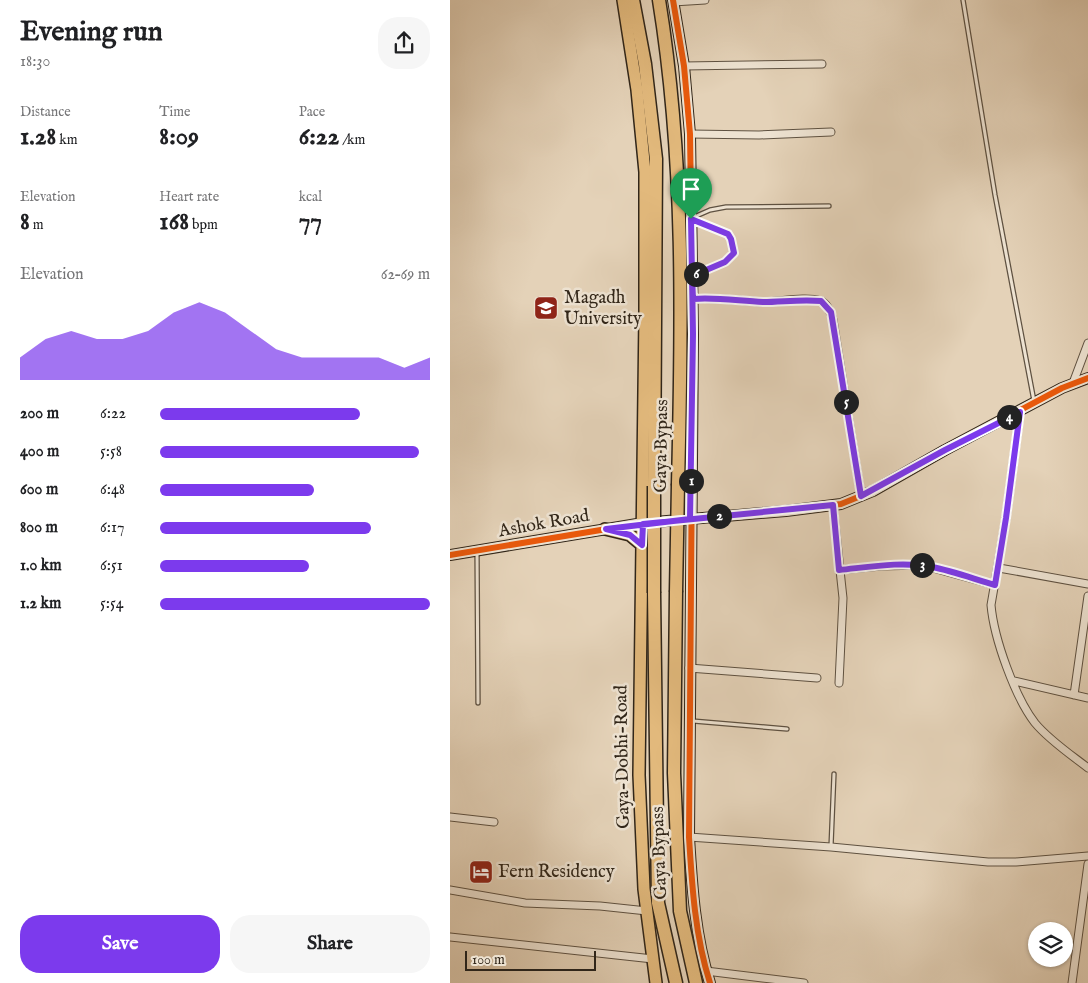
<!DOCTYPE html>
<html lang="en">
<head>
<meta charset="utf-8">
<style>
	body { margin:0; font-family:"IM FELL English",serif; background:#f6f6f6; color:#202124; height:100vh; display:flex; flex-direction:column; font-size:19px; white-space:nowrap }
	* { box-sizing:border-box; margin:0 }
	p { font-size:16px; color:#757577 }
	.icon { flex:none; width:28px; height:28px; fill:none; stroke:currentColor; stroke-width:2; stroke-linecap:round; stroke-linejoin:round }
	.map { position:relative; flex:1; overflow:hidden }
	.drawer { display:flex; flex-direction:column; background:#fff; width:450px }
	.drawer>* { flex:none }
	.fabs { position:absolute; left:578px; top:922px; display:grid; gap:10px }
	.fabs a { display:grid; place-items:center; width:45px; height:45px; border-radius:50%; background:#fff; box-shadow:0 1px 4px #0004; font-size:25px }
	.scale { position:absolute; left:15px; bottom:12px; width:131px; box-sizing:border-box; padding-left:5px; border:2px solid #312619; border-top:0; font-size:14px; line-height:18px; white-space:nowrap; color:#312619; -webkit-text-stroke:4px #ede2d1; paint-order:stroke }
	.pin { position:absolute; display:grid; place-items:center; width:42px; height:42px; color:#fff; margin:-51px -21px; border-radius:50% 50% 50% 0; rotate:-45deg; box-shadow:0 0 5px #0007 }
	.pin .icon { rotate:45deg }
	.km { position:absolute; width:25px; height:25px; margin:-12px; border-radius:50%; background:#222; color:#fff; font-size:14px; line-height:25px; text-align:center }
	.round { display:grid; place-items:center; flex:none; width:52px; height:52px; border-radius:20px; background:#f6f6f6 }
	.overview { display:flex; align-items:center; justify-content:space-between; height:85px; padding:0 20px }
	h1 { font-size:28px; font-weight:800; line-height:38px }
	.metrics { display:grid; grid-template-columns:repeat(3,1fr); gap:8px; height:85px; padding:5px 20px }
	.metrics div { display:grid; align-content:center }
	.metrics b { font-size:25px; font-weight:800 }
	.metrics small { font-size:14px; font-weight:400 }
	.metrics p { font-size:14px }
	.chart { height:140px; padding:10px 20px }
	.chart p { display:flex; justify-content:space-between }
	.chart svg { width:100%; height:90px; margin-top:5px; fill:#7c3aed; opacity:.7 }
	.primary-button { display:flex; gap:10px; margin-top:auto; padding:10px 20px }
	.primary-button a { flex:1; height:58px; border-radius:20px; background:#7c3aed; color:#fff; font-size:20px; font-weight:800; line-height:58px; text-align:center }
	.primary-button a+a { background:#f6f6f6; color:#202124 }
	ul { padding:0 20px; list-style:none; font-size:16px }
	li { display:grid; grid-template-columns:80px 60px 1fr; align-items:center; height:38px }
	li i { height:12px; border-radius:6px; background:#7c3aed }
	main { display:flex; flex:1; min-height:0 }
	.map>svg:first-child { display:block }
</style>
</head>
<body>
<main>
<section class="drawer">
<div class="overview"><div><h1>Evening run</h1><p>18:30</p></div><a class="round"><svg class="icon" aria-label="share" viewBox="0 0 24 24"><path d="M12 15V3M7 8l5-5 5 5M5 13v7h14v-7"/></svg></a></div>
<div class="metrics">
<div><p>Distance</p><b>1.28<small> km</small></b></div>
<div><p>Time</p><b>8:09</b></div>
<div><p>Pace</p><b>6:22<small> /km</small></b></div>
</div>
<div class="metrics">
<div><p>Elevation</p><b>8<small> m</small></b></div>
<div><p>Heart rate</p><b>168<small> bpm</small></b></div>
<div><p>kcal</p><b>77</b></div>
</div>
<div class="chart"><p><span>Elevation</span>62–69 m</p>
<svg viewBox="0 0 160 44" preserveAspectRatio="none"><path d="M0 44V33L10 24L20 20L30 24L40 24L50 20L60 11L70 6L80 11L90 20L100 29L110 33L120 33L130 33L140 33L150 38L160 33V44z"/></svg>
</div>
<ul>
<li><b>200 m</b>6:22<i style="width:74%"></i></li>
<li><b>400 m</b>5:58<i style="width:96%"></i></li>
<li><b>600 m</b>6:48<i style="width:57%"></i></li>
<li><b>800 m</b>6:17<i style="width:78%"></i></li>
<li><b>1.0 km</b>6:51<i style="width:55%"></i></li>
<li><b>1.2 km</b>5:54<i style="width:100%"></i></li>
</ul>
<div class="primary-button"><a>Save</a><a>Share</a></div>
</section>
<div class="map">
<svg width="638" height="983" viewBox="0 0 638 983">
	<rect width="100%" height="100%" fill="#e4d2b8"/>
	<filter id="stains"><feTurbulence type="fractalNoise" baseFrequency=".004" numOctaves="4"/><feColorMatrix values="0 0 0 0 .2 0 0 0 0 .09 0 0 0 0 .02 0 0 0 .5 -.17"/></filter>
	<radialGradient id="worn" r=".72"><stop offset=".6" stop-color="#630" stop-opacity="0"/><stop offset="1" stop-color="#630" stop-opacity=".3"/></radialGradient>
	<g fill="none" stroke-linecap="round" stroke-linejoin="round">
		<defs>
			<path id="lane" d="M513 0 545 195 584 401
				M244 217 260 210 276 207 379 206
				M244 220 278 234 281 239 284 253 275 262 244 275
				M27 552 28 703
				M243 721 337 729
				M381 846 384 774"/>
			<path id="street" d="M223 2 255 0
				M234 66 372 64
				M240 134 309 135 381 132
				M243 299C266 297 289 301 312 302 328 302 356 296 371 301 378 304 381 313 383 320L411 496
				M623 383 638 343
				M570 412 556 518 541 605C544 639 565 697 585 723 599 740 620 754 638 768
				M383 505 393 598 389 683
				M549 568 638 584
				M389 570 431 566 472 565 545 585
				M239 668 367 678
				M564 681 638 698
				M624 695 638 596
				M0 817 44 822
				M239 837 381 847 538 862H566L638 856
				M0 890 75 903 150 906 197 911
				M0 937 203 959
				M256 971 354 983
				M622 983 638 864"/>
			<path id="secondary" d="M223 0 234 66 240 134 243 334 239 837C242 886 245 936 260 983
				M0 555 193 523 336 511 391 504 423 491 495 450 612 388 638 378"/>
			<path id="primary" d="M173 0 187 90 195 172V314L189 775 194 889 206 983
				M155 529 180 535 192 545"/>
			<path id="highway" d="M183 0 195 64 206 159 204 486
				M209 0C235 160 232 323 228 484
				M226 592 224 773 230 911 246 983
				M204 593 208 903 226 983"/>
		</defs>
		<!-- lane casing -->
		<use href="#lane" stroke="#5e5141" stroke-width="5.5"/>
		<!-- street casing -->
		<use href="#street" stroke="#5e5141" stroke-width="9"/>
		<!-- secondary casing -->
		<use href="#secondary" stroke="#312619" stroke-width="12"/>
		<!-- primary casing -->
		<use href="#primary" stroke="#312619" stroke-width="14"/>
		<!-- highway casing -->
		<use href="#highway" stroke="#312619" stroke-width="15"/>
		<!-- lane -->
		<use href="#lane" stroke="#ede2d1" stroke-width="3"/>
		<!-- street -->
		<use href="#street" stroke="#ede2d1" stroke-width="7"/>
		<!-- secondary -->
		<use href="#secondary" stroke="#ede2d1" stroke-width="10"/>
		<!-- primary -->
		<use href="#primary" stroke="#e2b97c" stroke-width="11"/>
		<!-- highway -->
		<use href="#highway" stroke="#e2b97c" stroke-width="12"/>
		<defs>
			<path id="highway-bridge" d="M226 592 228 484
				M204 593V486"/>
		</defs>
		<!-- highway-bridge casing -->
		<use href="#highway-bridge" stroke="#312619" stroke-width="15" stroke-linecap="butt"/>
		<!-- highway-bridge -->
		<use href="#highway-bridge" stroke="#e2b97c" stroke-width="12"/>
		<defs>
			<path id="cycleway" d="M223 0 234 66 240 134 243 334 239 837C242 886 245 936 260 983
				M0 555 193 523 336 511 391 504 423 491 495 450 612 388 638 378"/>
		</defs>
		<!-- cycleway casing -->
		<use href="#cycleway" stroke="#ede2d1" stroke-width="9"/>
		<!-- cycleway -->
		<use href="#cycleway" stroke="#e8590c" stroke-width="6"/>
	</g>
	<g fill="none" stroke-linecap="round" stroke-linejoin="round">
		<defs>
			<path id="route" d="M241 219 243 334 240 519 156 529 180 535 192 545 193 524 383 505 389 570C419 567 452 561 482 567 503 571 524 579 545 585L556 518 570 412 495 450 411 496 381 312 371 301C351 299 332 302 313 302 289 301 266 297 243 299L242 276 275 262 284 253 281 239 278 234 241 219"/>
		</defs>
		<!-- route casing -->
		<use href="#route" stroke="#fff" stroke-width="10"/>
		<!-- route -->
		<use href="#route" stroke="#7c3aed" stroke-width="6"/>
	</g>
	<!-- icons -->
	<defs>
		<symbol id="university-square" viewBox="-11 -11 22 22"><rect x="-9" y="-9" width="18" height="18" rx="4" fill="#8f2418" stroke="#ede2d1"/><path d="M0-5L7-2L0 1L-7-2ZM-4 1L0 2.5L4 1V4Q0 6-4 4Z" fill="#fff"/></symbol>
		<symbol id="hotel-square" viewBox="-11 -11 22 22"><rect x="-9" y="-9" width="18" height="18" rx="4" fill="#8f2418" stroke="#ede2d1"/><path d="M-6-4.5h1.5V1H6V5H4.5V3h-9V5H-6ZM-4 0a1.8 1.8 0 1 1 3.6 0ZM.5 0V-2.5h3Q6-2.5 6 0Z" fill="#fff"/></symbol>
	</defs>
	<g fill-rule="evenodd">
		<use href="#university-square" x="82" y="294" width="28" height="28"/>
		<use href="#hotel-square" x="17" y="858" width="28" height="28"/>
	</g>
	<g text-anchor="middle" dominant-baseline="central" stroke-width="5" stroke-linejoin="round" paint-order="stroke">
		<!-- poi labels -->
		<g font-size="18" fill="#312619" stroke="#ede2d1" text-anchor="start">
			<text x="114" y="298">Magadh<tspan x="114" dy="21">University</tspan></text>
			<text x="48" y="872">Fern Residency</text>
		</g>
		<!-- street labels -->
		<g font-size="18" fill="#312619" stroke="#ede2d1">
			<text transform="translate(212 446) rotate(-89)">Gaya Bypass</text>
			<text transform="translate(94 524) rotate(-10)">Ashok Road</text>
			<text transform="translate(173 757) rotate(-91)">Gaya-Dobhi-Road</text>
			<text transform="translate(210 853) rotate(-92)">Gaya Bypass</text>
		</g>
	</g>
	<rect width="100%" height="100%" filter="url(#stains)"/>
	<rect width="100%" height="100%" fill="url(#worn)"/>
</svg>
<div class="fabs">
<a><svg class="icon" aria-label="layers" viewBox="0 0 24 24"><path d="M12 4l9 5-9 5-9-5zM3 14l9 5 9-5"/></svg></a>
</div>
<div class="scale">100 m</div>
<div class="pin" style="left:241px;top:219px;background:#1e9e55"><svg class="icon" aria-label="arrive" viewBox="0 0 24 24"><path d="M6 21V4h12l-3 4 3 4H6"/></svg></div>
<b class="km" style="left:241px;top:481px">1</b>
<b class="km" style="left:269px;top:516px">2</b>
<b class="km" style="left:472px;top:565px">3</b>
<b class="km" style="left:559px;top:417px">4</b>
<b class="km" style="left:396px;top:402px">5</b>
<b class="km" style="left:246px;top:274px">6</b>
</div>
</main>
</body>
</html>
